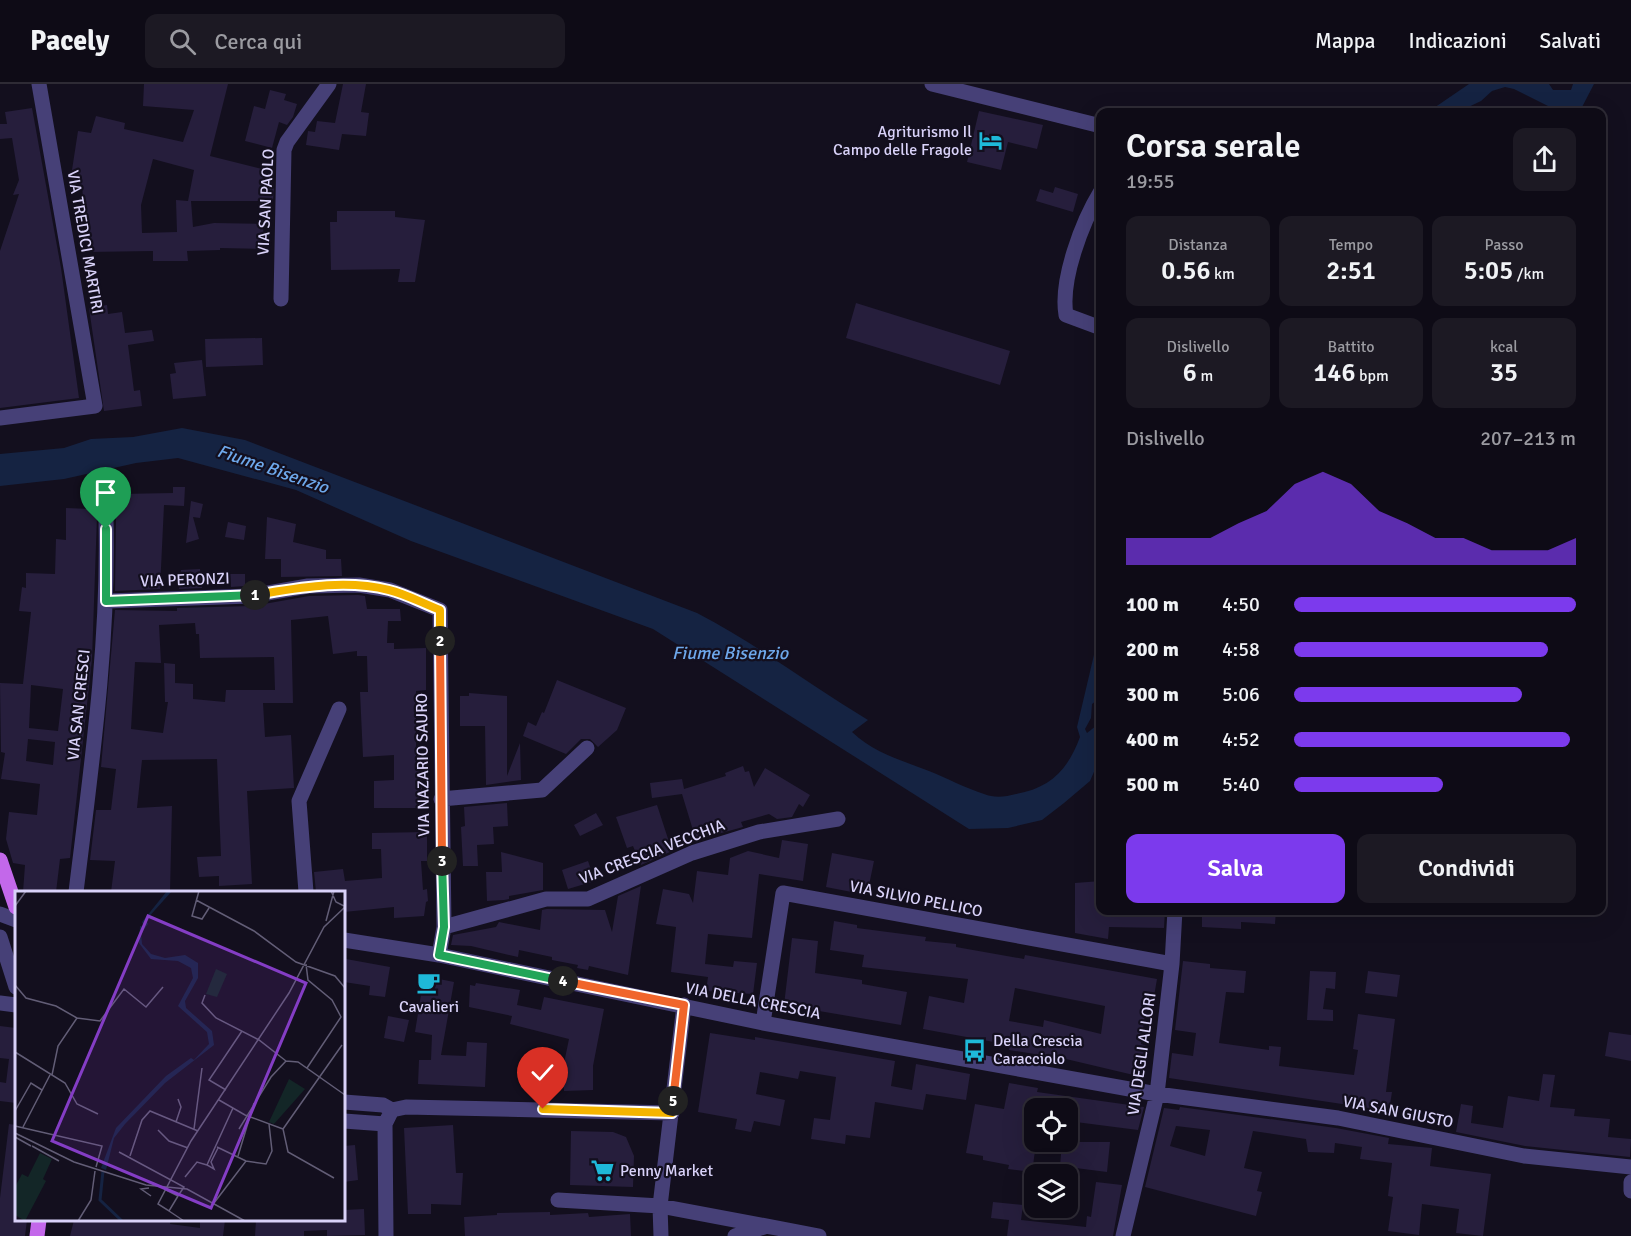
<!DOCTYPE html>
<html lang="it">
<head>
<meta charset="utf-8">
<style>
	body { margin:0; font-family:Signika,sans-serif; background:#1c1923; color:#f1f3f6; height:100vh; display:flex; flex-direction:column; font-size:22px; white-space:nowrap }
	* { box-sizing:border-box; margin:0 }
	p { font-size:20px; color:#9b9ba1 }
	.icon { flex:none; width:33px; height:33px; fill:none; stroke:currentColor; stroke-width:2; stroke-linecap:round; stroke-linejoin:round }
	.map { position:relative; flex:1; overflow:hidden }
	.side { position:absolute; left:1096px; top:24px; width:510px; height:807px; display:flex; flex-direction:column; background:#0e0b16; border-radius:12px; box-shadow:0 6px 24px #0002,0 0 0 2px #2e2b35 }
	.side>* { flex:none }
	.tools { position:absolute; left:1024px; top:1014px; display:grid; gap:12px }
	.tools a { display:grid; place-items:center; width:54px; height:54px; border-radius:12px; background:#0e0b16; box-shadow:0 6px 24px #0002,0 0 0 2px #2e2b35; font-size:30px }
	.pin { position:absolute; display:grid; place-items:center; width:51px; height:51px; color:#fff; margin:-62px -26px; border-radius:50% 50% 50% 0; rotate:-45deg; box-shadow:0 0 6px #0007 }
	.pin .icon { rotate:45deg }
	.km { position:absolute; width:30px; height:30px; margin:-15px; border-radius:50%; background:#222; color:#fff; font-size:16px; line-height:30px; text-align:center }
	.round { display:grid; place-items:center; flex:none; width:63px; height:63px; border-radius:12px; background:#1c1923 }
	.head { display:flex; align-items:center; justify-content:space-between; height:102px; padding:0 30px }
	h1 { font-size:33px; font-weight:600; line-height:45px }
	.metrics { display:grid; grid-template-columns:repeat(3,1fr); gap:9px; height:102px; padding:6px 30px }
	.metrics div { display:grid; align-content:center; border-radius:12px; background:#1c1923; text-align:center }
	.metrics b { font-size:26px; font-weight:600 }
	.metrics small { font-size:16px; font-weight:400 }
	.metrics p { font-size:16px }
	.chart { height:168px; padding:12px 30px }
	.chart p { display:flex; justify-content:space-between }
	.chart svg { width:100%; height:108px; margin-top:6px; fill:#7c3aed; opacity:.7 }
	.cta { display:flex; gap:12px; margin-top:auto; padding:12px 30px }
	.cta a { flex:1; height:69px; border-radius:12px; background:#7c3aed; color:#fff; font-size:24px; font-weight:600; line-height:69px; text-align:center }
	.cta a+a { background:#1c1923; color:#f1f3f6 }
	ul { padding:0 30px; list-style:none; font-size:20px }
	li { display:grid; grid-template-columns:96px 72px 1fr; align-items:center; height:45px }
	li i { height:15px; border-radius:8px; background:#7c3aed }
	header { display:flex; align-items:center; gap:36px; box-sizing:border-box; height:84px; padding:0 30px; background:#0e0b16; border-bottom:2px solid #2e2b35 }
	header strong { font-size:28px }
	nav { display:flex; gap:33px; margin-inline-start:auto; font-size:21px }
	.search { width:420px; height:54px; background:#1c1923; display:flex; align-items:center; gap:15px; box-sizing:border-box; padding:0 21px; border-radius:12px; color:#9b9ba1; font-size:22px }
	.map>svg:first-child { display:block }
</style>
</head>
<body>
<header>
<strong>Pacely</strong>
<div class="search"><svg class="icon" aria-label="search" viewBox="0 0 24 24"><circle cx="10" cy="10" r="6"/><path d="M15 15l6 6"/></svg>Cerca qui</div>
<nav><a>Mappa</a><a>Indicazioni</a><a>Salvati</a></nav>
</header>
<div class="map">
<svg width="1631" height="1152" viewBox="0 0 1631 1152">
	<rect width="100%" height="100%" fill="#130f1e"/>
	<!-- water -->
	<path fill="#152342" d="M1469 0H1549L1553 6H1571L1573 0H1594L1581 25 1556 26 1514 5 1505 3 1492 7 1481 17 1458 28H1428Z
		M182 344 245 356 697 529C757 560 810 601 868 636L852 648C874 669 901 676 929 687 947 694 965 704 984 710 994 714 1005 713 1016 710 1050 704 1068 686 1080 653L1077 643 1101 541V613L1092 620 1091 634 1085 645 1087 649 1101 638V672L1090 697 1064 719 1042 736 1008 744 969 745 653 545 411 457 296 406 178 374 136 379 64 395 0 402V370L64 364 91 355 133 353Z"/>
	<!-- building -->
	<path fill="#261e3c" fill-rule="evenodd" d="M144 0H228L210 72 266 86 264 91 273 93 271 103H274L273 117H188H191L193 143 214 139 263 140 264 165 220 164V166L187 167 188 177H153V167L87 168 82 101 70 99 78 47 91 49 96 32 125 39 124 45 183 58 194 26 143 22ZM153 75 194 86 188 117 176 116 177 148 142 149 141 121Z
		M343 0H366L361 28 369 29 366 52 342 50 339 66 306 61 308 47 315 48 317 37 335 39Z
		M270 6 286 10 284 16 297 20 293 33 287 41 279 38 272 64 245 57 254 22 265 25Z
		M32 24 61 184 79 314 0 324V167L19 110 13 111 19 96 12 54 0 55V40H7L5 28Z
		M979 27 1043 41 1037 65 1008 58 1001 86 967 78Z
		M1055 103 1078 110 1073 128 1036 117 1040 105 1053 109Z
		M337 127H395V133L425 136 415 198H398L400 185 331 186 330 138H337Z
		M856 219 1010 267 1000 301 846 254Z
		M107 221 108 230 122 228 125 249 152 246 154 257 128 261 134 307 140 306 142 322 104 327 89 224Z
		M262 254 263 281 206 283 205 255Z
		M202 276 206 312 173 315 170 290 176 289 174 279Z
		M173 403H185L184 422 164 421 160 505 115 507 116 435 111 428 107 426 97 432 92 575 70 774 60 775 56 808H23L25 781 13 779 6 755 9 728 37 731 40 700 1 695 5 669 1 668 0 599 23 600 31 528 19 527 22 503 26 504V489L55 490 56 455 66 456V424L114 426V417L120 418V410L173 409ZM31 601 63 605 58 647 29 644ZM28 655 55 658 53 681 26 677Z
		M191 417 203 420 200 434 193 433 199 455 186 459Z
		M267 433 296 440 293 458 326 466V475H341L342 492 281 493V475H265Z
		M228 438 246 442 244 456 225 453Z
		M200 485 202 504 179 505 181 486Z
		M230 490H245V502L231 503Z
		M358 511 365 512 367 525H400L401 537H388L387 559H394V565L426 564V606L416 607V678H422V724H374V697L394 696V671L363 673 360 608H368L367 572H357V567L333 570 328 532 291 536 293 619H263L265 653 291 651 294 704 247 707 252 800 219 802V792L199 793 197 773 221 772 217 675 142 676 137 724 172 722 170 808H111L115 777 90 776 96 726H111L116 685 101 683 115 526 177 527V524L252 522 309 512ZM195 539 196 550H199L200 574 274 573 275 606H226L225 618 193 615V600L175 599V580L164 579 165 618H168L163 649 131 645 135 578 161 579 159 541Z
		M557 596 626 624 617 646 598 663 590 655H581L566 670 523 652 528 638 536 642 542 628 544 629Z
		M469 609 507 612V692L520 659 521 696 486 701 485 642H460V612H469Z
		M743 682 745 688 749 687 754 703 765 684 810 711 803 723 799 720 792 733 777 735 769 730 741 738 743 743 696 756 682 710 652 714 650 699 682 695 684 705 726 692 725 689Z
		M507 719 508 742 493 743 494 760 477 761 478 782H463L461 743 465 742 464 723Z
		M657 721 672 767 641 781 633 762 627 764 616 733Z
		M596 729 603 741 580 752 574 741Z
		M427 748V777H421L423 806 427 805 428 817 426 818 424 832 394 834V823L344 828V808H316L314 788 343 785 345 797 382 794 381 765H372V749Z
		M782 756 808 760 803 797 759 790 752 854 708 850 705 880 733 883 734 877 757 879 753 910 706 907 708 893 671 888 676 843 656 840 663 805 689 810 693 819 697 787 728 791 730 774 748 767 779 774Z
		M501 768 543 779V806L509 812V815L504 816 487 817 486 788H502Z
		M832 769 874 777 867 811 826 803Z
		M588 777 595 797 568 805 562 786Z
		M1101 797V826H1165L1164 844 1109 843 1108 855 1075 849V799Z
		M641 802 628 891 589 882 588 886 577 884 578 881 552 876V873L519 866 518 873 471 862 451 861 453 851 496 843 499 838 540 846 542 826 547 825 605 826 612 848 618 812Z
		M1202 826H1276L1275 840 1241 838V845L1202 843Z
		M834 837 857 841V844L926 853 925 857 956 860V863L1024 875 1025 871 1157 895 1152 924 1146 923 1141 960 1147 962 1142 993 1066 975 1009 966 1010 961 923 945 929 912 964 919 968 895 862 883 864 871 830 866ZM1015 904 1105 922 1101 950 1044 936 1043 943 1009 937Z
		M792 854 818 857 815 889 862 896V900L907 908 901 941 784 921Z
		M346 875 390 883 385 913 369 911 370 902 344 898Z
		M1183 877 1210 880V884L1246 887 1244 909 1226 908 1219 959 1269 966V962L1281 963 1279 982 1354 991 1358 966 1353 965 1358 930 1395 935 1386 1008H1392L1389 1027 1169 994 1172 969 1193 972 1196 949 1175 946Z
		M1310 887 1336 888 1335 905 1326 904 1323 925 1333 926V937L1307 936Z
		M1368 887 1400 891 1397 913 1365 909Z
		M424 892 454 898 441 971 466 972 467 958 487 959 485 1003 418 1000 419 976H431L432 951 415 948Z
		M476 899 520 906 517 921 541 926 544 913 604 925 593 982V1006L564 1007 563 984 569 955 510 940 512 932 469 923 470 901 475 902Z
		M388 932 409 936 404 958 384 954Z
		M0 942 16 944V1019L0 1017V998L6 999 9 975 0 974Z
		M1609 948 1631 951V977L1605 972Z
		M710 949 755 956V953L895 977 891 1002 912 1006 916 980 970 990 966 1016 926 1010 923 1026 875 1018 870 1054 846 1051 845 1060 811 1055 814 1034 830 1036 836 993 800 987 798 995 760 988 756 1010 785 1016 780 1042 754 1037 751 1048 735 1045 737 1035 698 1028Z
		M1543 990 1555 991 1550 1023 1575 1025 1574 1032 1610 1035 1608 1053 1631 1055 1630 1073 1525 1062 1456 1048 1461 1020 1473 1022 1471 1039 1503 1044 1508 1012 1539 1017Z
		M1009 999 1038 1004 1037 1008 1144 1023 1138 1046 1068 1037V1024H1035V1058H1110L1107 1088 1060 1082 1061 1070 1035 1067 1032 1088 1008 1085 1009 1081 983 1076V1072L966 1069 975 1020 1004 1025Z
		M1180 1023 1336 1044 1389 1054 1388 1060 1432 1064 1430 1082 1491 1090 1483 1152 1456 1149 1459 1125 1422 1120 1419 1151 1388 1147 1393 1113 1388 1112 1392 1079 1360 1075 1362 1063 1335 1059 1334 1069 1308 1068 1306 1055 1253 1047 1244 1084 1262 1088 1257 1107 1262 1108 1256 1132 1145 1103 1164 1024 1179 1026ZM1176 1042 1210 1046 1205 1072 1170 1062Z
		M9 1040 16 1041V1136H27L25 1152H0V1114Z
		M453 1041 456 1089H463L461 1121 431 1120V1130H408L404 1044Z
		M571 1047 613 1048 626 1053 634 1072 633 1103 570 1101Z
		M355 1061 358 1096 344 1098V1062Z
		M1096 1098 1122 1101 1113 1152H1007L1009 1136 991 1134 993 1118 1023 1121 1021 1136 1086 1143 1087 1132 1091 1133Z
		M364 1125 365 1151 327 1152V1146L304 1147V1152H255L256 1136H344V1126Z
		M550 1128V1131L588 1129 589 1133 630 1130 631 1152H465L464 1133 497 1131V1129Z
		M74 1136H171L170 1140 200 1144V1136H225L223 1152H70Z"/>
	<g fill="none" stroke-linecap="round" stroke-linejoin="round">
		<!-- street -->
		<path stroke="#464077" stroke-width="15" d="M932 0 1101 42
			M1101 107C1082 138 1060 196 1066 231L1101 244
			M281 215 284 66 287 58 329 0
			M0 334 95 322 39 0
			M107 517 250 512 308 502 359 501 390 506 440 526 444 843 439 871
			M441 715 542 706 587 664
			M76 808C91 685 109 561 106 436
			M306 808 299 717 339 625
			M0 830 16 836
			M444 843 546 815H588L692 769 759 748 838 735
			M0 853 16 903
			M344 856 439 871 763 939 1157 1010 1338 1034 1524 1072 1631 1083
			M0 919 16 921
			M763 939 783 809 1172 880
			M344 1018 383 1021 392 1026 406 1023 672 1029
			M344 1037 385 1040
			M1631 1098V1107
			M558 1116 660 1122 819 1152
			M386 1152 385 1040 392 1026
			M661 1152 660 1122 684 921
			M735 1152 764 1143
			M1123 1152 1157 1010 1172 880 1175 826"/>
		<!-- primary -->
		<path stroke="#c368ea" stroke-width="15" d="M0 776 16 823
			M37 1152 39 1136"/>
	</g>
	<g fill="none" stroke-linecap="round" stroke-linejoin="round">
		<defs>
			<path id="split-1" d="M106 445V517L255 511"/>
			<path id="split-2" d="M255 511C299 504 344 495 389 506 406 510 424 520 440 526V557"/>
			<path id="split-3" d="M440 557 442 777"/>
			<path id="split-4" d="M442 777 444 843 439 871 563 897"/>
			<path id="split-5" d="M563 897 684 921 673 1017"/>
			<path id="split-6" d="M543 1025 672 1029 673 1017"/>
		</defs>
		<!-- split-1 casing -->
		<use href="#split-1" stroke="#fff" stroke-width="12"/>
		<!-- split-2 casing -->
		<use href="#split-2" stroke="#fff" stroke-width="12"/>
		<!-- split-3 casing -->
		<use href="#split-3" stroke="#fff" stroke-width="12"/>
		<!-- split-4 casing -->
		<use href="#split-4" stroke="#fff" stroke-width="12"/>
		<!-- split-5 casing -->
		<use href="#split-5" stroke="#fff" stroke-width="12"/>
		<!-- split-6 casing -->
		<use href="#split-6" stroke="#fff" stroke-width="12"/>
		<!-- split-1 -->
		<use href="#split-1" stroke="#22a559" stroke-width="8"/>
		<!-- split-2 -->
		<use href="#split-2" stroke="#f5b400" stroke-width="8"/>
		<!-- split-3 -->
		<use href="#split-3" stroke="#f0652b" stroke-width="8"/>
		<!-- split-4 -->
		<use href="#split-4" stroke="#22a559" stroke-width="8"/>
		<!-- split-5 -->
		<use href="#split-5" stroke="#f0652b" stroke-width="8"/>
		<!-- split-6 -->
		<use href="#split-6" stroke="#f5b400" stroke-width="8"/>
	</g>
	<!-- icons -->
	<defs>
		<symbol id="hotel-bare" viewBox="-9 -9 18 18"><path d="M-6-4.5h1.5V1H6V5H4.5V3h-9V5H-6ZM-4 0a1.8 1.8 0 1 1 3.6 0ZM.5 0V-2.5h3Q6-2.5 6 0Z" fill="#1eb9d9" stroke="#130f1e" stroke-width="2.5" paint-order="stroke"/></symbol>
		<symbol id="cafe-bare" viewBox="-9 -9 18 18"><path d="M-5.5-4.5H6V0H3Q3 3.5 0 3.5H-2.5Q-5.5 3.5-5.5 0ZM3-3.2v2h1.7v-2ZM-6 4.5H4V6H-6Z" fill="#1eb9d9" stroke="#130f1e" stroke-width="2.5" paint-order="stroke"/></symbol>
		<symbol id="bus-bare" viewBox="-9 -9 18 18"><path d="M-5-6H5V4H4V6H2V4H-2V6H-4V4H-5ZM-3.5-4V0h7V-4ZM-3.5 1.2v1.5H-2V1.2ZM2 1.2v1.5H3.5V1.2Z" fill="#1eb9d9" stroke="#130f1e" stroke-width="2.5" paint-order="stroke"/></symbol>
		<symbol id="supermarket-bare" viewBox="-9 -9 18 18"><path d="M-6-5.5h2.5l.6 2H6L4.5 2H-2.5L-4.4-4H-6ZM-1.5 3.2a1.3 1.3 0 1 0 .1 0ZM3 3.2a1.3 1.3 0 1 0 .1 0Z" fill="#1eb9d9" stroke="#130f1e" stroke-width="2.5" paint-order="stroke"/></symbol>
	</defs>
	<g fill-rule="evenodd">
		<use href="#hotel-bare" x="974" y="40" width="33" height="33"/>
		<use href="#cafe-bare" x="412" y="882" width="33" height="33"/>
		<use href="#bus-bare" x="958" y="950" width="33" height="33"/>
		<use href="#supermarket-bare" x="586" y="1070" width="33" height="33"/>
	</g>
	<g text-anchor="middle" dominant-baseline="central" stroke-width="4.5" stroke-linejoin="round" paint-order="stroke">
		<!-- poi labels -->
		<g font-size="16" fill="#d9d2f9" stroke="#130f1e" text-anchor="start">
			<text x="972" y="48" text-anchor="end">Agriturismo Il<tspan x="972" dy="18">Campo delle Fragole</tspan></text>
			<text x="429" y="923" text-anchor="middle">Cavalieri</text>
			<text x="993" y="957">Della Crescia<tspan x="993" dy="18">Caracciolo</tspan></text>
			<text x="620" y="1087">Penny Market</text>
		</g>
		<!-- street labels -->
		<g font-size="16" fill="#d9d2f9" stroke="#130f1e">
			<text transform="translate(266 118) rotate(-87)">VIA SAN PAOLO</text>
			<text transform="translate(85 158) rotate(80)">VIA TREDICI MARTIRI</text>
			<text transform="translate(185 496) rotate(-2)">VIA PERONZI</text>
			<text transform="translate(79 621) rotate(-84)">VIA SAN CRESCI</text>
			<text transform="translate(423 681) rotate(-91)">VIA NAZARIO SAURO</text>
			<text transform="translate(652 768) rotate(-21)">VIA CRESCIA VECCHIA</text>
			<text transform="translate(916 815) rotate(11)">VIA SILVIO PELLICO</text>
			<text transform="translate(753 917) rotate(11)">VIA DELLA CRESCIA</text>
			<text transform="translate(1142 970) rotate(-82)">VIA DEGLI ALLORI</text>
			<text transform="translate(1398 1028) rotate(11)">VIA SAN GIUSTO</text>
		</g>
		<!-- water labels -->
		<g font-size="18" font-style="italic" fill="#6ea8eb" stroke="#130f1e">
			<text transform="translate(273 385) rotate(19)">Fiume Bisenzio</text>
			<text x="730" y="569">Fiume Bisenzio</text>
		</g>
	</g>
	<!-- overview -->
	<g transform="translate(15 807)">
		<rect width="330" height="330" fill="#130f1e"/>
		<path d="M201 78 212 83 202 106 191 103ZM274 188 290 198 259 233 254 231ZM25 262 37 268 28 288 31 290 10 330 0 324V296L7 283 13 286Z" fill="#132627"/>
		<path d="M152 0H157L131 29 133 33 126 42 127 53 136 63 150 67 170 64 183 72V87L170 110 171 117 197 140 199 154 150 192 110 233 99 247 91 279 86 277 101 237 151 185 176 167 179 169 194 153 192 141 163 115 178 87 176 77 163 70 136 68 124 52 125 35 129 36 127 31Z" fill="#152342"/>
		<path fill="none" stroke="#152342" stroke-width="3" d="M88 280 85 309 107 330"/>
		<path fill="none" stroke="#625d76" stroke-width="1.5" d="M184 0 177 25 187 28 194 17M316 0 321 11 329 15M181 9 239 40 281 71 320 85 330 97M0 15 11 0M311 30 319 0M291 73 293 89 317 109 326 126 292 177M0 94 11 107 41 115 62 127 43 155 37 184M190 104 187 112 201 127 244 149 271 170M62 127 85 130 109 98 131 116 148 96M0 161 50 192 62 213 83 223M271 170 283 171 330 204M211 199 194 189 227 140M204 209 230 224 268 238M0 220 16 192 27 199M161 231 166 216 163 208M0 235 87 255 81 276M8 236 35 184M179 238 187 177M224 238 256 186 271 170M143 239 154 250 173 257M0 242 59 271 131 294 172 298 230 330M0 246 16 255M17 255 44 270M202 256 231 270M203 257 196 271 199 278 192 274 218 217M104 261 169 296 163 305 151 299M115 265 127 229 135 220 183 240M223 265 239 212M170 286 182 271 192 274M319 287 273 261 268 238 327 154M134 297 126 298 136 305M163 305 154 320 143 313 176 250 274 102 309 36 330 16M199 312 231 270 251 273 257 260 254 233M154 320 169 330M63 330 76 309 80 280"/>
		<path fill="#843dc5" fill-opacity="0.15" stroke="#843dc5" stroke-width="3" d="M133 25 291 92 196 317 37 250Z"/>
		<rect width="330" height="330" fill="none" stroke="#d9d2f9" stroke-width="3"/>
	</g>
</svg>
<div class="tools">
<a><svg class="icon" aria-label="locate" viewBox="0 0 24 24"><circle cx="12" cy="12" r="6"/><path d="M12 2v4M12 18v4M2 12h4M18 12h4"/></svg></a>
<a><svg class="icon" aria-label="layers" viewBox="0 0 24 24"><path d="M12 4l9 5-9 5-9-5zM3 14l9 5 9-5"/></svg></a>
</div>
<div class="pin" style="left:106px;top:445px;background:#1e9e55"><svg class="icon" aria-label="arrive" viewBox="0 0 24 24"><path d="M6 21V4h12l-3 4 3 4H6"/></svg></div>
<div class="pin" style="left:543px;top:1025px;background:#d93025"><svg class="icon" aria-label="check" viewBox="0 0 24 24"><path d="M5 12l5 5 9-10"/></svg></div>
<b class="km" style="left:255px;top:511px">1</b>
<b class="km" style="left:440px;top:557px">2</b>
<b class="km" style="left:442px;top:777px">3</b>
<b class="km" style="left:563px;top:897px">4</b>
<b class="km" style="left:673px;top:1017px">5</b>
<section class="side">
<div class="head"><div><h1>Corsa serale</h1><p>19:55</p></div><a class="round"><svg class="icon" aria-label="share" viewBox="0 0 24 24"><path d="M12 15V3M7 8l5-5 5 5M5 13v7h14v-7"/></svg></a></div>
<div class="metrics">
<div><p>Distanza</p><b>0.56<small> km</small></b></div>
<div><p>Tempo</p><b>2:51</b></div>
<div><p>Passo</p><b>5:05<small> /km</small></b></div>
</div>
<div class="metrics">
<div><p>Dislivello</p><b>6<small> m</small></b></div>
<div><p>Battito</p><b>146<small> bpm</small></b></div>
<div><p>kcal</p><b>35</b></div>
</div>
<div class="chart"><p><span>Dislivello</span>207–213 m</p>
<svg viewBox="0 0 160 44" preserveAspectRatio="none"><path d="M0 44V33L10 33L20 33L30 33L40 27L50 22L60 11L70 6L80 11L90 22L100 27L110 33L120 33L130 38L140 38L150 38L160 33V44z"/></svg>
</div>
<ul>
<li><b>100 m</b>4:50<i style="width:100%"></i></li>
<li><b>200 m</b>4:58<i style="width:90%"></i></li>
<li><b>300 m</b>5:06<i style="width:81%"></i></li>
<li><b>400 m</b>4:52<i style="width:98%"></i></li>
<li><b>500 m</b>5:40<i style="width:53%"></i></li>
</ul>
<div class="cta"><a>Salva</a><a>Condividi</a></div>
</section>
</div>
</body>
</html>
